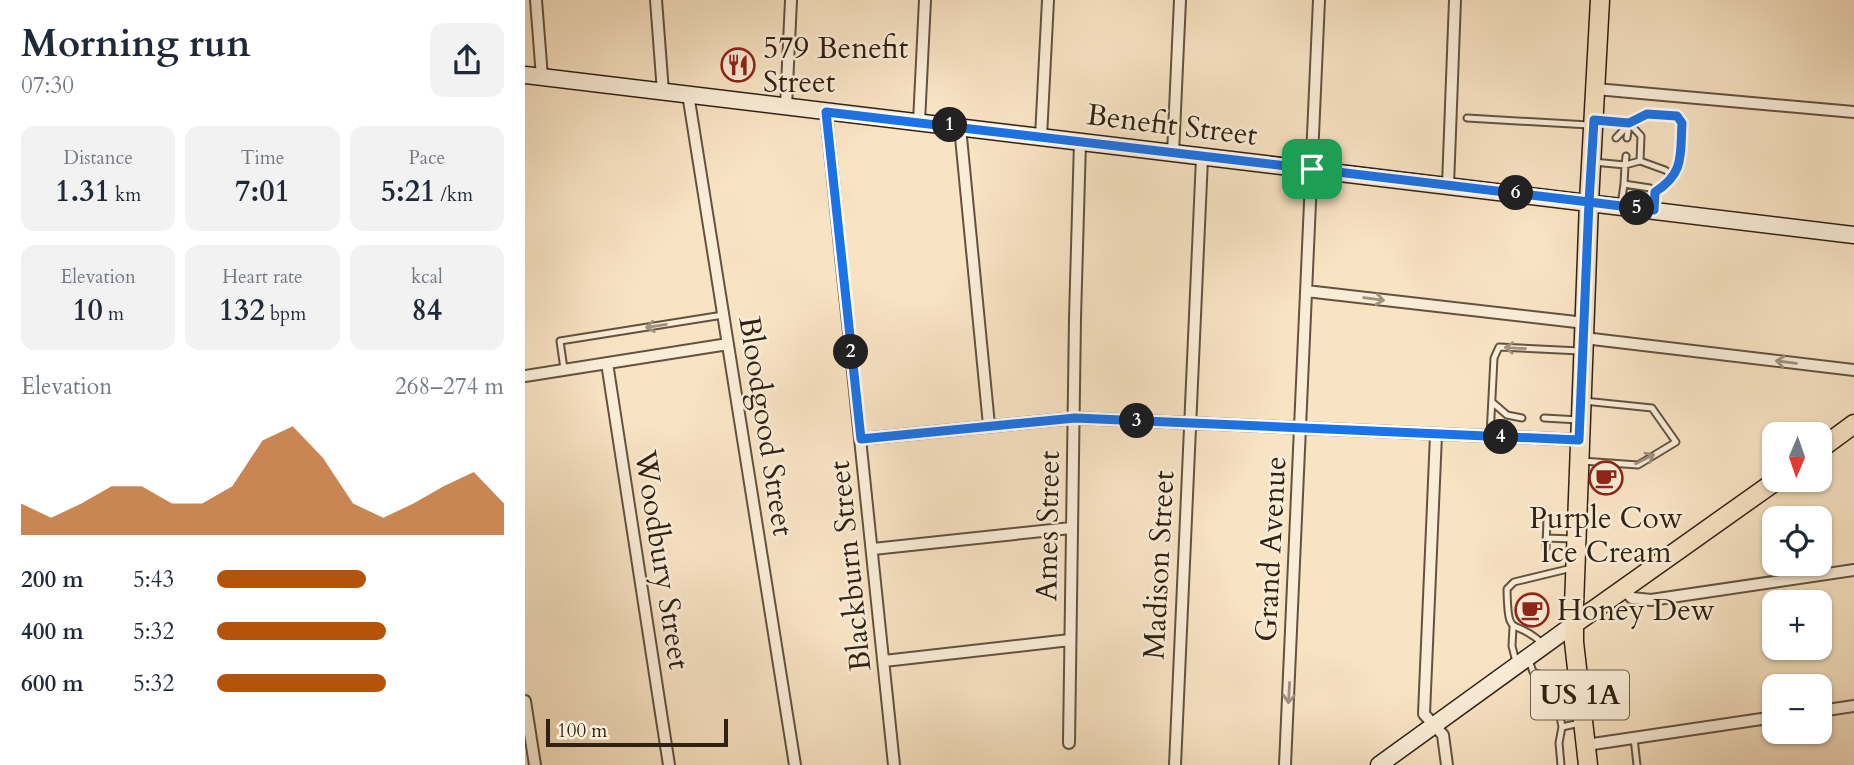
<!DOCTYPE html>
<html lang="en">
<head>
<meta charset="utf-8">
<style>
	body { margin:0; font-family:Cardo,serif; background:#f2f2f3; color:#1f2937; height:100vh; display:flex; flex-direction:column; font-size:26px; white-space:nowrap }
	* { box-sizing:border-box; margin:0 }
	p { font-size:23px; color:#747a83 }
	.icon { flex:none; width:38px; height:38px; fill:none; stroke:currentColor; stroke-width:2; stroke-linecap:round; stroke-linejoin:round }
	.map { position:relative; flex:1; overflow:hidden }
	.drawer { display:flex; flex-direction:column; background:#fff; width:525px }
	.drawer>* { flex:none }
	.needle { width:46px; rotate:182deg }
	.fabs { position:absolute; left:1237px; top:422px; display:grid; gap:14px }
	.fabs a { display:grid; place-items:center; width:70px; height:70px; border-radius:14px; background:#fff; box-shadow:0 2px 5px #0004; font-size:35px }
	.scale { position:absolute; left:21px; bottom:18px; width:182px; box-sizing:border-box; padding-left:7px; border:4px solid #302113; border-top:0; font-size:19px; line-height:24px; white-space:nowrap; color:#302113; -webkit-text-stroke:5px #faedd8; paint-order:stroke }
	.pin { position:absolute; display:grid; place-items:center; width:60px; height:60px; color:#fff; margin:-30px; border-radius:14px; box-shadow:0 4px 10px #0006 }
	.km { position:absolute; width:35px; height:35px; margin:-18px; border-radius:50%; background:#222; color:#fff; font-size:19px; line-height:35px; text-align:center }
	.round { display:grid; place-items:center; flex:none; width:74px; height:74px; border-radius:14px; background:#f2f2f3 }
	.headline { display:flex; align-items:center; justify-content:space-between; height:119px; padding:0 21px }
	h1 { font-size:38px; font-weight:800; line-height:52px }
	.stats { display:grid; grid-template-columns:repeat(3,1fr); gap:10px; height:119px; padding:7px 21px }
	.stats div { display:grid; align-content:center; border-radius:14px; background:#f2f2f3; text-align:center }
	.stats b { font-size:30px; font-weight:800 }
	.stats small { font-size:19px; font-weight:400 }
	.stats p { font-size:19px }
	.chart { height:196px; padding:14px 21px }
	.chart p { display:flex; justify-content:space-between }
	.chart svg { width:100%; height:126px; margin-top:7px; fill:#b45309; opacity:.7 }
	ul { padding:0 21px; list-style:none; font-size:23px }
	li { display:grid; grid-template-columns:112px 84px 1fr; align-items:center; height:52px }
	li i { height:18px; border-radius:9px; background:#b45309 }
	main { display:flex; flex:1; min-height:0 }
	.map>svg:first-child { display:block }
</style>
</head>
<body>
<main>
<section class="drawer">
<div class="headline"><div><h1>Morning run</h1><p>07:30</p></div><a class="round"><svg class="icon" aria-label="share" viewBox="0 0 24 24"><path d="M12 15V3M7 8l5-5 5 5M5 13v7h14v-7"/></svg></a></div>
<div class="stats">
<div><p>Distance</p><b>1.31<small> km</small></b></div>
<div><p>Time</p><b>7:01</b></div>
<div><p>Pace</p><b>5:21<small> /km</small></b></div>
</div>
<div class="stats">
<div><p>Elevation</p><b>10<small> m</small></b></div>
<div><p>Heart rate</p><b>132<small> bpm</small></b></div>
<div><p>kcal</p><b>84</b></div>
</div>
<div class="chart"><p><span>Elevation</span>268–274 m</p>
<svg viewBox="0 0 160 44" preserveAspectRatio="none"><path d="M0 44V33L10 38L20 33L30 27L40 27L50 33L60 33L70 27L80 11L90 6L100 17L110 33L120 38L130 33L140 27L150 22L160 33V44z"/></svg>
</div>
<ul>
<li><b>200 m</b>5:43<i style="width:52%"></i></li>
<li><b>400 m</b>5:32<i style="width:59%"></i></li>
<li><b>600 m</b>5:32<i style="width:59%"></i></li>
</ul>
</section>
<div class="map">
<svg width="1329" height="765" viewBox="0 0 1329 765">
	<rect width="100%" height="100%" fill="#f8e3c3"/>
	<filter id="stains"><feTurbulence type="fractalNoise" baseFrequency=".00286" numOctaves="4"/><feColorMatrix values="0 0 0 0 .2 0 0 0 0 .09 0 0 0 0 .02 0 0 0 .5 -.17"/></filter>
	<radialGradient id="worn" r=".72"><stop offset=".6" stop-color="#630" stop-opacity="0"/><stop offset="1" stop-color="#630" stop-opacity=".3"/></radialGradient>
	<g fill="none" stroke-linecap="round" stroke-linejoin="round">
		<defs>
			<path id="lane" d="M942 118 1064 125
				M1072 120 1104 123 1102 138
				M1091 138C1112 114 1121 114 1151 116L1157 123 1152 172 1130 192
				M1101 156 1100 165 1115 161 1116 136 1104 123
				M1115 161 1140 170 1149 176
				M1068 162 1100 165 1099 184 1125 188 1130 192 1129 210
				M1096 205 1099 184
				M39 369 35 341 198 315
				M967 402 982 415 997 418
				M1019 418 1054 420
				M965 436 969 358 974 347 1055 351
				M1057 461 1113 465 1151 442 1127 408 1059 401
				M1021 538 1048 539
				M1021 548 1022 518
				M988 627 987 646 991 662
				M1018 644C988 615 983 643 982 589L989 582 1047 568
				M1004 660 1008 672 1028 679 1037 727 1034 743 1036 765
				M1037 727 1055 723
				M1109 738 1112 765"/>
			<path id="street" d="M11 0 17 77
				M131 0 138 92
				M1071 89 1329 112
				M163 94 270 765
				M261 107 266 0
				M301 112 369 765
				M394 122 400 0
				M435 127 464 425
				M516 137 523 0
				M648 154 655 0
				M923 185 930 0
				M781 291 1060 323
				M1059 338 1329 370
				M82 363 144 765
				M0 376 203 344
				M911 435 899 714 918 735 922 765
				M336 439 550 418 1054 440
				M348 549 546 528
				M1099 590 1107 598 1126 600 1329 570
				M359 661 545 640
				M0 701 10 765
				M1295 711 1329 706
				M544 743 550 318 555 142
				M1061 745 1250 717
				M650 765 677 158
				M760 765 794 0"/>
			<path id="secondary" d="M0 75 1329 235
				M854 765 1049 624"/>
			<path id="primary" d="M1295 449 1329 424
				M1049 624 1252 480
				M1063 765 1049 642V606L1064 202 1075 0"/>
		</defs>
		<!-- lane casing -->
		<use href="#lane" stroke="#62523f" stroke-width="9"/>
		<!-- street casing -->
		<use href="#street" stroke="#62523f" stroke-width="14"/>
		<!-- secondary casing -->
		<use href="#secondary" stroke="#302113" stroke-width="19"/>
		<!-- primary casing -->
		<use href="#primary" stroke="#302113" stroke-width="21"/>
		<!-- lane -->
		<use href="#lane" stroke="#faedd8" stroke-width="5"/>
		<!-- street -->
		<use href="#street" stroke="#faedd8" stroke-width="10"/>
		<!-- secondary -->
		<use href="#secondary" stroke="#faedd8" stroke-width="16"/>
		<!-- primary -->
		<use href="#primary" stroke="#f8e3c3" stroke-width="18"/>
	</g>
	<!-- one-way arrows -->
	<defs><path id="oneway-shaft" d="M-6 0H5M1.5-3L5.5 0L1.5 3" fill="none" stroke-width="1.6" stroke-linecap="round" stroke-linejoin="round" transform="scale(1.75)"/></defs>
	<g stroke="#9f917f">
		<use href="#oneway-shaft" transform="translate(849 299) rotate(7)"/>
		<use href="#oneway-shaft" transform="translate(131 326) rotate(171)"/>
		<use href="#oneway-shaft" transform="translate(990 348) rotate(-177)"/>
		<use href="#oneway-shaft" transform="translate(1261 362) rotate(-173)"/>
		<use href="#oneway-shaft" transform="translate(1120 459) rotate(-27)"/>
		<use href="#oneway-shaft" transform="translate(764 693) rotate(93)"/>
	</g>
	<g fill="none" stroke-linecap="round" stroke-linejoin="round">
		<defs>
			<path id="route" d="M787 169 301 112 336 439 550 418 1054 440 1064 202 1129 210 1130 192C1160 173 1155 155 1157 123L1152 116 1122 114 1104 123 1069 120 1064 202 787 169"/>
		</defs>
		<!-- route casing -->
		<use href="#route" stroke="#fff" stroke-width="14"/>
		<!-- route -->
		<use href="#route" stroke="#1a73e8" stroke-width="9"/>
	</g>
	<!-- icons -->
	<defs>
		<symbol id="restaurant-ring" viewBox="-11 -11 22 22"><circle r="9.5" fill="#faedd8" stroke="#8f2418" stroke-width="1.5"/><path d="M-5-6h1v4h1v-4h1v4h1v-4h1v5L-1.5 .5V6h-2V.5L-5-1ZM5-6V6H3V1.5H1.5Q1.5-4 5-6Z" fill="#8f2418"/></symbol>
		<symbol id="cafe-ring" viewBox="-11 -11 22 22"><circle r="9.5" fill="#faedd8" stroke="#8f2418" stroke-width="1.5"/><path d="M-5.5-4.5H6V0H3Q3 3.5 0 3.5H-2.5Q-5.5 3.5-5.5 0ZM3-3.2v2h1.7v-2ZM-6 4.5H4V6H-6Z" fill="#8f2418"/></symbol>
	</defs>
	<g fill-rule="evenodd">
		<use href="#restaurant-ring" x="194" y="46" width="38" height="38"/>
		<use href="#cafe-ring" x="1062" y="459" width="38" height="38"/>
		<use href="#cafe-ring" x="988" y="591" width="38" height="38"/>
	</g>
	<g text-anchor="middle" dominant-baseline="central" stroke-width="5" stroke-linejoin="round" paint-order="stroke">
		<!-- shield labels -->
		<rect fill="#faedd8" stroke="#6d5e4e" stroke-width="2" x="1006" y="670.5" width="98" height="49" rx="5"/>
		<g font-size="28" font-weight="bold" fill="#302113">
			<text x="1055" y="695">US 1A</text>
		</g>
		<!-- poi labels -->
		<g font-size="30" fill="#302113" stroke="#faedd8" text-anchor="start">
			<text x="238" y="48">579 Benefit<tspan x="238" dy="34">Street</tspan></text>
			<text x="1081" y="518" text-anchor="middle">Purple Cow<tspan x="1081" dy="34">Ice Cream</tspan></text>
			<text x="1032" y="610">Honey Dew</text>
		</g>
		<!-- street labels -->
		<g font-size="30" fill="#302113" stroke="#faedd8">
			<text transform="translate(647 125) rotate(7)">Benefit Street</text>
			<text transform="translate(241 426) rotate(81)">Bloodgood Street</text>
			<text transform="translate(523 526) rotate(-89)">Ames Street</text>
			<text transform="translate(746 549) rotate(-87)">Grand Avenue</text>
			<text transform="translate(137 560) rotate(81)">Woodbury Street</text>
			<text transform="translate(634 565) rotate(-87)">Madison Street</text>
			<text transform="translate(325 566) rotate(-96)">Blackburn Street</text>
		</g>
	</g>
	<rect width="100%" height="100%" filter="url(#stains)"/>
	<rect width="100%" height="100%" fill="url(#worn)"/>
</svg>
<div class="fabs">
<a><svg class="needle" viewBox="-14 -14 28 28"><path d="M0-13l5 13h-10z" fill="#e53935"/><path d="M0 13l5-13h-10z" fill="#747a83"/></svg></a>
<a><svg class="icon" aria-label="locate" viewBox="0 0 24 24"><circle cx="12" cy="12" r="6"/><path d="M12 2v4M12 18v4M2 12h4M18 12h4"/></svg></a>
<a>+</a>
<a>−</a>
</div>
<div class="scale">100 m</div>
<div class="pin" style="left:787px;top:169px;background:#1e9e55"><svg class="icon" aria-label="arrive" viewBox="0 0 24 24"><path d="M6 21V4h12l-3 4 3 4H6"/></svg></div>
<b class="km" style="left:425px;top:125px">1</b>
<b class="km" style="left:326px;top:352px">2</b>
<b class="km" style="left:612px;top:421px">3</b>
<b class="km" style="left:976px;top:437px">4</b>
<b class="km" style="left:1112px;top:208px">5</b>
<b class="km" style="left:991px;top:193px">6</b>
</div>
</main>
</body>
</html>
